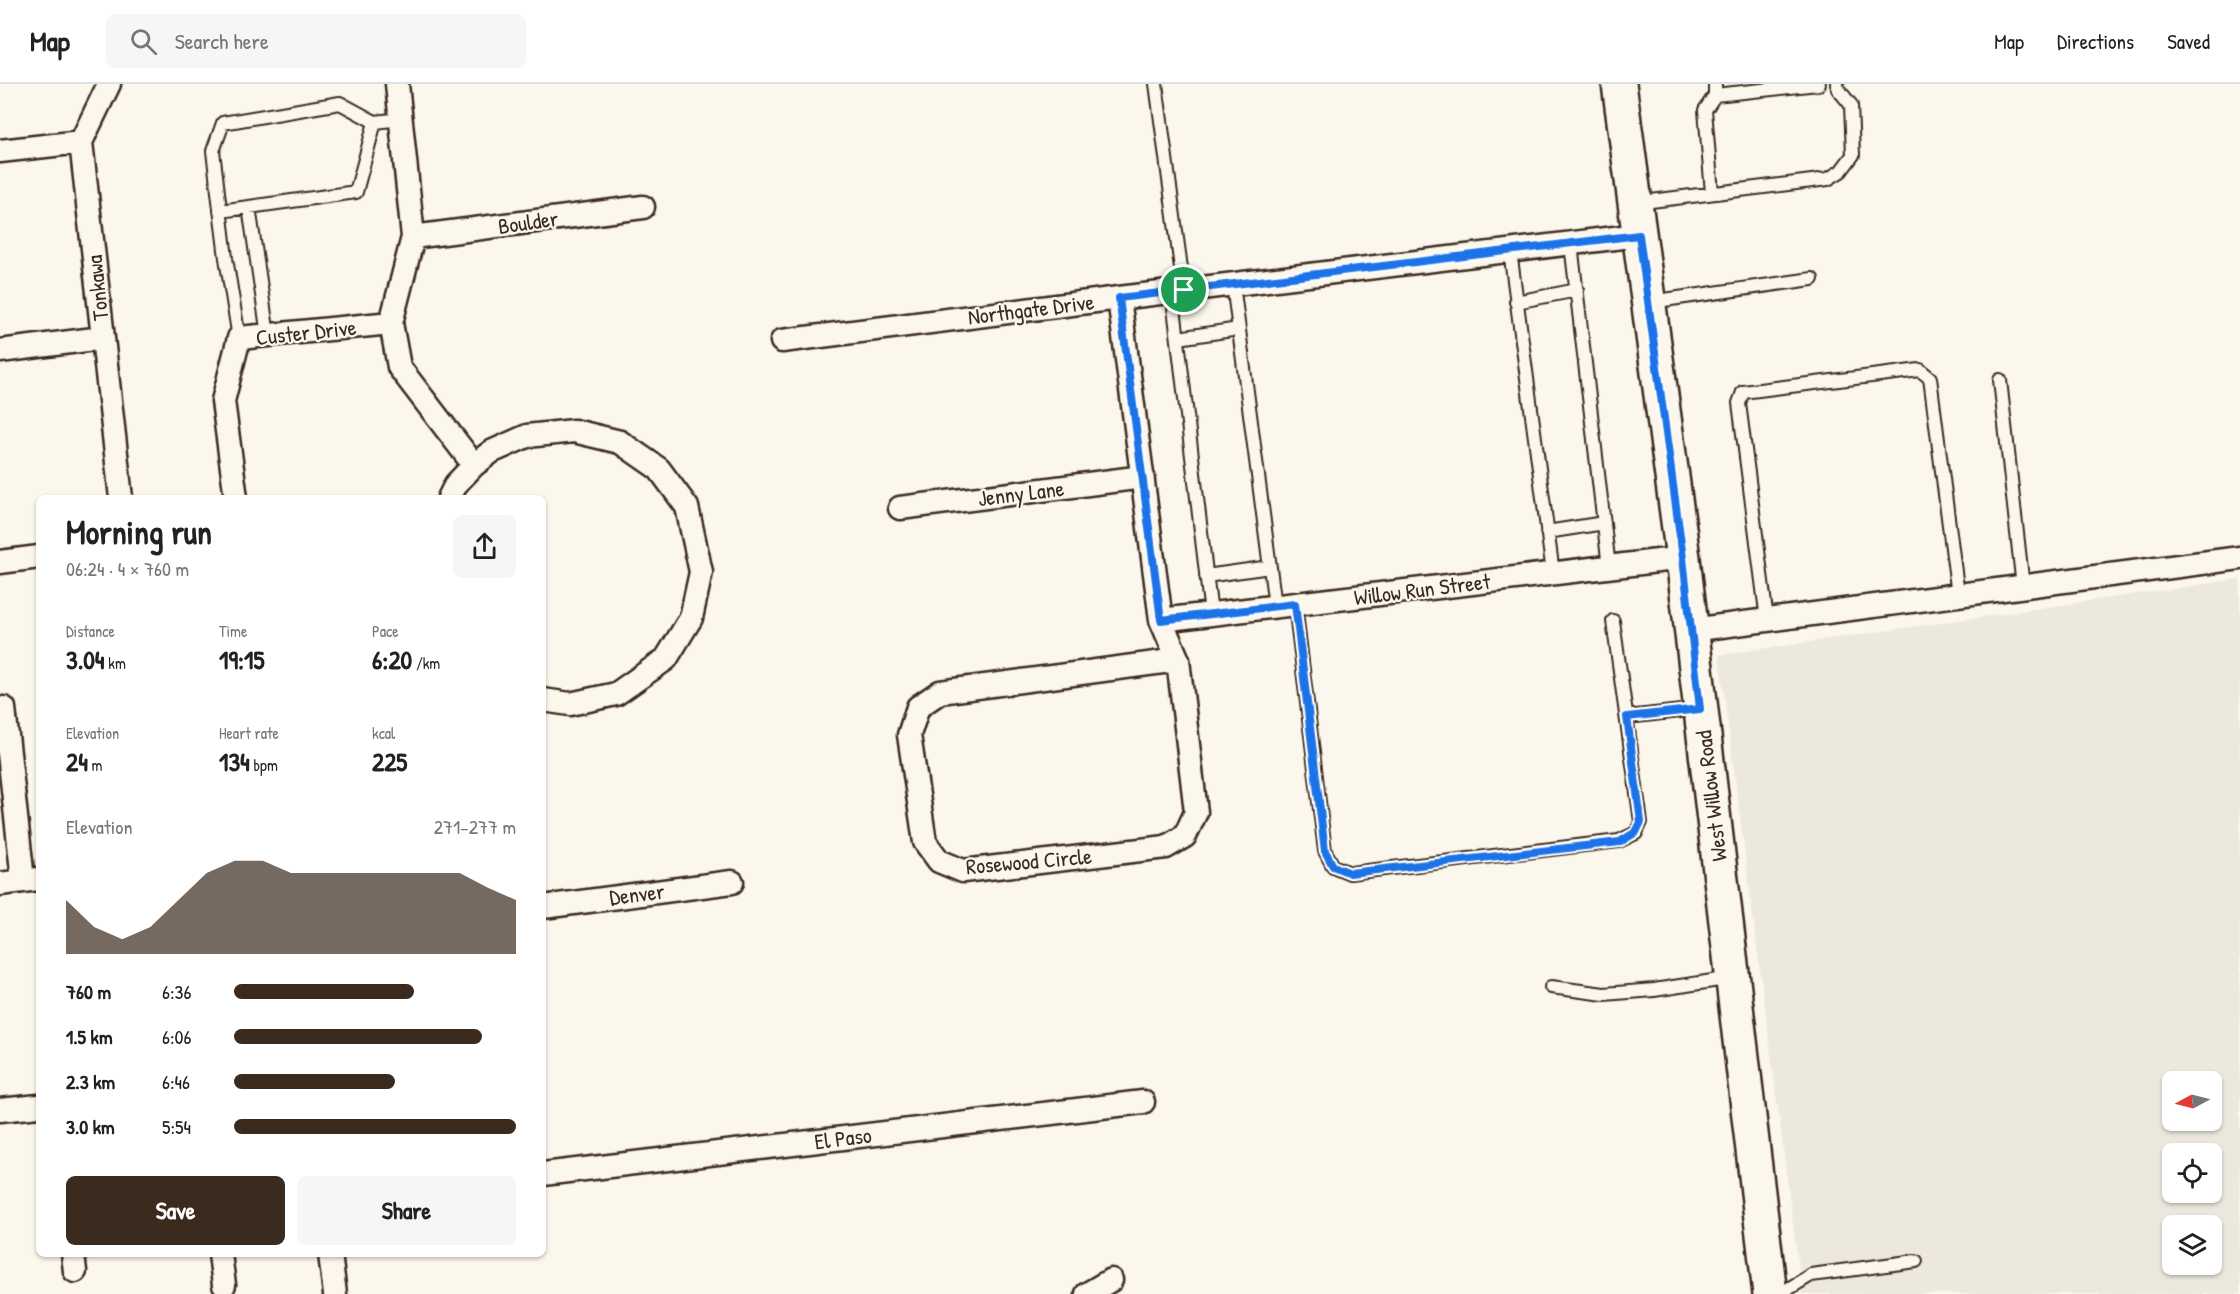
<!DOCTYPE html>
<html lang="en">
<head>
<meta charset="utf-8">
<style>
	body { margin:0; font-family:"Patrick Hand",sans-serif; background:#f6f6f6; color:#222; height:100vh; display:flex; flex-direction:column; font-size:22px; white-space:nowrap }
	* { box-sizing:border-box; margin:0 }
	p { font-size:20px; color:#767676 }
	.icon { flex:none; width:33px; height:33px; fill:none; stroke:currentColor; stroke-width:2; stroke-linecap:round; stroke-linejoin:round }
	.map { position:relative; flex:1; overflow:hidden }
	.details { position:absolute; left:36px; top:411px; width:510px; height:762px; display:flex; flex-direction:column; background:#fff; border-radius:9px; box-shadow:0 2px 4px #0004 }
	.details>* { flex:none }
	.needle { width:39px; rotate:263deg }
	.buttons { position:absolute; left:2162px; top:987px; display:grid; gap:12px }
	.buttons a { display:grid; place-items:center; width:60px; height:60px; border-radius:9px; background:#fff; box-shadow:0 2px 4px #0004; font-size:30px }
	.pin { position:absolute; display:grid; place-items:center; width:51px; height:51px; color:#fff; margin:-26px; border:3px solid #fff; border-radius:50%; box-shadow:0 2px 6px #0007 }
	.round { display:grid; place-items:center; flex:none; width:63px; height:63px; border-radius:9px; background:#f6f6f6 }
	.overview { display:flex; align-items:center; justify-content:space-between; height:102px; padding:0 30px }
	h1 { font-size:33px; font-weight:700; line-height:45px }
	.metrics { display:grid; grid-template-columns:repeat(3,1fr); gap:9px; height:102px; padding:6px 30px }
	.metrics div { display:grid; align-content:center }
	.metrics b { font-size:26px; font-weight:700 }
	.metrics small { font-size:16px; font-weight:400 }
	.metrics p { font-size:16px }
	.chart { height:168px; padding:12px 30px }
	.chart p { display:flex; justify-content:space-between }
	.chart svg { width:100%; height:108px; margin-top:6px; fill:#3b2a1e; opacity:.7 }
	.cta { display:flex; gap:12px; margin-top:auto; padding:12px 30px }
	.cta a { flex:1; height:69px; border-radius:9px; background:#3b2a1e; color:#fff; font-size:24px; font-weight:700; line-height:69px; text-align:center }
	.cta a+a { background:#f6f6f6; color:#222 }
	ul { padding:0 30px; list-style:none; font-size:20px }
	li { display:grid; grid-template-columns:96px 72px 1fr; align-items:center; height:45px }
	li i { height:15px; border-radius:8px; background:#3b2a1e }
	header { display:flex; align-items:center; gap:36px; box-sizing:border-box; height:84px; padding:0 30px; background:#fff; border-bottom:2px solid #e0e0e0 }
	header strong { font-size:28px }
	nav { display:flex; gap:33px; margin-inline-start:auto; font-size:21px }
	.search { width:420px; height:54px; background:#f6f6f6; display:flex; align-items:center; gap:15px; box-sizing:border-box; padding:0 21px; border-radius:9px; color:#767676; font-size:22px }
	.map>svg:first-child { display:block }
</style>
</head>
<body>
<header>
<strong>Map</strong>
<div class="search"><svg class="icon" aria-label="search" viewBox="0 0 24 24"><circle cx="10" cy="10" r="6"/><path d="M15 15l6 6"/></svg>Search here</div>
<nav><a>Map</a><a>Directions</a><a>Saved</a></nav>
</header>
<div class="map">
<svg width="2240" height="1210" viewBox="0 0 2240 1210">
	<rect width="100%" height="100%" fill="#fbf7ec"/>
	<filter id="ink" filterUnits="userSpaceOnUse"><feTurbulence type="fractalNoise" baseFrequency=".0167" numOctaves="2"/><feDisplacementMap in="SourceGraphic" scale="12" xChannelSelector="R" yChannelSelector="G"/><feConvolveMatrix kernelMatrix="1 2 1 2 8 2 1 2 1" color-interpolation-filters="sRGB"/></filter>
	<g filter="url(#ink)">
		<!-- built -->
		<path fill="#ede8dd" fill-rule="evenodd" d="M2240 495V1210H1802L1719 571ZM2172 998H2211V1036H2172ZM2172 1070H2211V1108H2172ZM2172 1142H2211V1180H2172Z"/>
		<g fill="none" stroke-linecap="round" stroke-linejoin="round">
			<defs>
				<path id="lane" d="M1156 0 1184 206
					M1715 11 1819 0
					M1712 109 1705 26 1715 11V0
					M1635 119 1828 95 1841 87 1853 71 1851 21 1838 5 1837 0
					M220 127 249 123
					M1571 160 1609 483
					M1510 167 1553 489
					M1233 200 1275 522
					M1172 207 1211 530
					M1516 218 1577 206
					M1650 218 1812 195
					M268 251 249 123 356 108 375 38
					M239 254 226 174 213 67 223 39 340 19 375 38 401 35
					M1178 254 1239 245
					M2000 296 2023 503
					M1547 448 1604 439
					M1206 492 1270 483
					M1295 520 1325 767 1333 782 1350 789 1619 757 1636 749 1641 738 1613 537
					M1767 536 1739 319 1743 308 1920 286 1930 294 1958 511
					M1627 633 1699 625
					M1551 903 1604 910 1654 906 1732 894
					M1780 1210 1811 1191 1916 1177"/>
				<path id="street" d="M109 0 81 58 121 414
					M0 67 81 58
					M413 153 643 123
					M1119 214 1161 536 1178 576 1196 728 1185 752 1166 763 963 787 939 777 925 758 909 651 918 623 940 608 1178 576
					M391 239 413 153 397 0
					M782 257 1119 214 1639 151
					M0 267 102 254
					M236 414 223 317 239 254 391 239 399 283 474 381
					M449 414 456 400 474 381 491 368 527 352 574 347 620 358 659 385 687 423 701 488 691 534 666 575 616 610 570 620 543 616
					M900 424 1143 393
					M0 478 39 473
					M1161 536 1683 474
					M1691 546 2240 474
					M4 624 23 796
					M0 800 38 795
					M543 823 732 798
					M0 1026 39 1022
					M543 1090 1143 1018
					M73 1170 75 1187
					M220 1170 224 1201
					M330 1170 335 1210
					M1087 1210 1111 1196"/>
				<path id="secondary" d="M1619 0 1683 474 1770 1210"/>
			</defs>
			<!-- lane casing -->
			<use href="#lane" stroke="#3b2a1e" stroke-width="16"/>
			<!-- street casing -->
			<use href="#street" stroke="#3b2a1e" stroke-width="27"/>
			<!-- secondary casing -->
			<use href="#secondary" stroke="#3b2a1e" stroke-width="38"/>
			<!-- lane -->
			<use href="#lane" stroke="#fbf7ec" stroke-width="12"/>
			<!-- street -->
			<use href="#street" stroke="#fbf7ec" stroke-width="22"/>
			<!-- secondary -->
			<use href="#secondary" stroke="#fbf7ec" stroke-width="33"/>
		</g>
	</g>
	<g fill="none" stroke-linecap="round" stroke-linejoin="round" filter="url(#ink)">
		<defs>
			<path id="route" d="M1639 151 1683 474 1700 625 1627 633 1641 738 1636 748 1620 758 1350 789 1333 782 1325 767 1295 520 1161 536 1119 214Z"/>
		</defs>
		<!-- route casing -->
		<use href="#route" stroke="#fff" stroke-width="12"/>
		<!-- route -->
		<use href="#route" stroke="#1a73e8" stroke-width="8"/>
	</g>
	<g text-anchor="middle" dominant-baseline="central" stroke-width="4.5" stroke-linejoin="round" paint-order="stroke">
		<!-- street labels -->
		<g font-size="22" fill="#3b2a1e" stroke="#fbf7ec">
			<text transform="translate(528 138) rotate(-8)">Boulder</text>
			<text transform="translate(97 204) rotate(-96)">Tonkawa</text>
			<text transform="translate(1031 225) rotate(-7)">Northgate Drive</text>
			<text transform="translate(306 248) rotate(-6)">Custer Drive</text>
			<text transform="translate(1021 409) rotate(-7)">Jenny Lane</text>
			<text transform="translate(1422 505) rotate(-7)">Willow Run Street</text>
			<text transform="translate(1711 712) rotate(-97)">West Willow Road</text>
			<text transform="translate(1029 777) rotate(-5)">Rosewood Circle</text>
			<text transform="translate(637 810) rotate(-7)">Denver</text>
			<text transform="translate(843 1054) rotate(-7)">El Paso</text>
		</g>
	</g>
</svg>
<div class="buttons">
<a><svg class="needle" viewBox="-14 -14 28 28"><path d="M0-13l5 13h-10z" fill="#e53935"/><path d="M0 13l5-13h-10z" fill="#767676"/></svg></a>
<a><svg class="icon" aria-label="locate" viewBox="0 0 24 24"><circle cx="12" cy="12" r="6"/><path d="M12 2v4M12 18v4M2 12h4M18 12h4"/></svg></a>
<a><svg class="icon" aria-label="layers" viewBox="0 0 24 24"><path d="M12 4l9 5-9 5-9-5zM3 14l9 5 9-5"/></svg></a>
</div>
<div class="pin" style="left:1184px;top:206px;background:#1e9e55"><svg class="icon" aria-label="arrive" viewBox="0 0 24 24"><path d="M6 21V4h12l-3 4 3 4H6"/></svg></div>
<section class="details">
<div class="overview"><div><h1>Morning run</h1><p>06:24 · 4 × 760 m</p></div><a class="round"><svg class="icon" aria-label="share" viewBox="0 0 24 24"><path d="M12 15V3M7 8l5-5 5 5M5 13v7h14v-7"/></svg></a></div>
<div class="metrics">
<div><p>Distance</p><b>3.04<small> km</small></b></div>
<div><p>Time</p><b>19:15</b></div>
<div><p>Pace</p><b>6:20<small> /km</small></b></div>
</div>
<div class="metrics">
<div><p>Elevation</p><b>24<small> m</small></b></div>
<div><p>Heart rate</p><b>134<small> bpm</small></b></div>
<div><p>kcal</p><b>225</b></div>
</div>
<div class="chart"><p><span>Elevation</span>271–277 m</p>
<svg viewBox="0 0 160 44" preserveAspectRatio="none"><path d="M0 44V22L10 33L20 38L30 33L40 22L50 11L60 6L70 6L80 11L90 11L100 11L110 11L120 11L130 11L140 11L150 17L160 22V44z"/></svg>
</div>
<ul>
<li><b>760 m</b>6:36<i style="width:64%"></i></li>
<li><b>1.5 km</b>6:06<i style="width:88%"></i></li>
<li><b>2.3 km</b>6:46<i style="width:57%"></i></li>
<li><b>3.0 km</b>5:54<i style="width:100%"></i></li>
</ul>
<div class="cta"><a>Save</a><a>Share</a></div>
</section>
</div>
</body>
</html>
